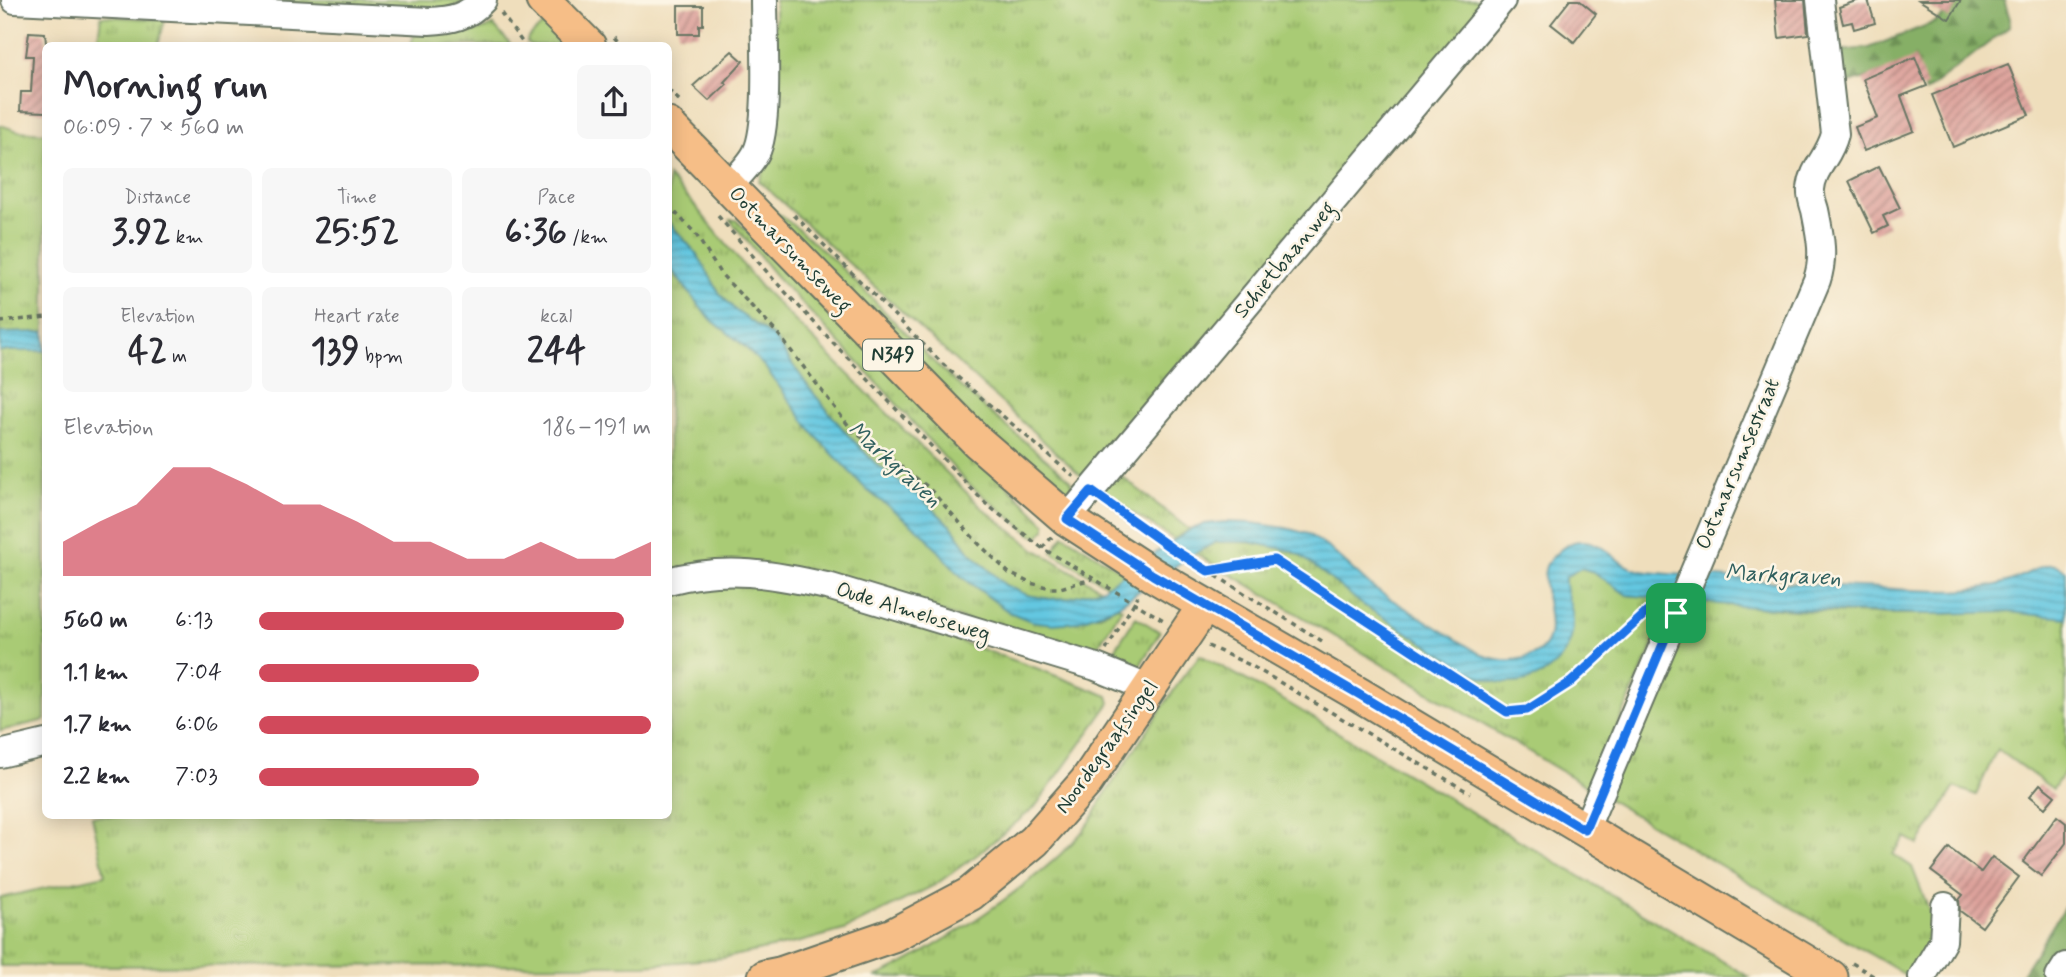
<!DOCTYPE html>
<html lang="en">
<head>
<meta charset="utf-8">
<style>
	body { margin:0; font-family:Mynerve,sans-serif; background:#f7f7f7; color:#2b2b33; height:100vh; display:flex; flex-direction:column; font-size:26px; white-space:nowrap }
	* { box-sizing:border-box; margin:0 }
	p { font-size:23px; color:#7c7c81 }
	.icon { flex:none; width:38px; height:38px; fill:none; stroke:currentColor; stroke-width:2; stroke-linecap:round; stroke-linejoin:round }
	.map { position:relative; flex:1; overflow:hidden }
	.drawer { position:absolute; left:42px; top:42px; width:630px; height:777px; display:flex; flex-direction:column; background:#fff; border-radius:10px; box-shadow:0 4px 18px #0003 }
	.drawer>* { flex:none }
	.pin { position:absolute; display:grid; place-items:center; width:60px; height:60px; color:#fff; margin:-30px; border-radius:14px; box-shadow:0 4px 10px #0006 }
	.round { display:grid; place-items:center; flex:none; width:74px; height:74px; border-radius:10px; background:#f7f7f7 }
	.summary { display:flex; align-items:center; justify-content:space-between; height:119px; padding:0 21px }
	h1 { font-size:38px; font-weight:700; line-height:52px }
	.figures { display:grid; grid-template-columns:repeat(3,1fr); gap:10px; height:119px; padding:7px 21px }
	.figures div { display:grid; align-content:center; border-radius:10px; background:#f7f7f7; text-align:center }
	.figures b { font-size:35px; font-weight:700 }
	.figures small { font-size:19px; font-weight:400 }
	.figures p { font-size:19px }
	.chart { height:196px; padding:14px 21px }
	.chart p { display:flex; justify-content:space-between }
	.chart svg { width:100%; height:126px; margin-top:7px; fill:#d1495b; opacity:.7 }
	ul { padding:0 21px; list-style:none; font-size:23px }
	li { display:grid; grid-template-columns:112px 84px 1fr; align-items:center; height:52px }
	li i { height:18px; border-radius:9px; background:#d1495b }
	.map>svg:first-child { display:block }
</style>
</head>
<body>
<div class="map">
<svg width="2066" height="977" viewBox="0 0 2066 977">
	<defs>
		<pattern id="grass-tufts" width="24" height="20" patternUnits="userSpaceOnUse" patternTransform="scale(1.75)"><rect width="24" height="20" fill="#a9cb74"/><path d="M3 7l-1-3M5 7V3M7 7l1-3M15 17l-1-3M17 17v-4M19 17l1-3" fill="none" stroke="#89a660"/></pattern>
		<pattern id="forest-firs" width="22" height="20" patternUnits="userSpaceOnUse" patternTransform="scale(1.75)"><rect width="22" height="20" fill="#86af66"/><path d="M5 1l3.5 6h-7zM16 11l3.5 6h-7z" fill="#6d9055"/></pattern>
		<pattern id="water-rules" width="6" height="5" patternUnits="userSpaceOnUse" patternTransform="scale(1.75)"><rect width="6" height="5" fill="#64c7e1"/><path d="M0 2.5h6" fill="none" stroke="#52a3b7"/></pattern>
		<pattern id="building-hatch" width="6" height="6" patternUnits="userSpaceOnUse" patternTransform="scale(1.75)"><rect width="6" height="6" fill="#dda29b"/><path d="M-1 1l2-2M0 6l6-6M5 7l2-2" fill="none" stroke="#b3857f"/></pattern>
	</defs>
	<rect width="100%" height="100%" fill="#fcf5e5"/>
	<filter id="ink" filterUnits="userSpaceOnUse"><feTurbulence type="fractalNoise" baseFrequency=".0143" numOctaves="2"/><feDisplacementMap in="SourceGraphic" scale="14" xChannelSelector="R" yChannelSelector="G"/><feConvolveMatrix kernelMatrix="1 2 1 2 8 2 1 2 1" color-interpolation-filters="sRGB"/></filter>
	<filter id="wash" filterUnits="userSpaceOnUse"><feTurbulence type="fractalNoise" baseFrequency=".00686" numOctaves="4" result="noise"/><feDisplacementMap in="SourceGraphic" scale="28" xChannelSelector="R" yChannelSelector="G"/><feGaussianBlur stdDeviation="1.57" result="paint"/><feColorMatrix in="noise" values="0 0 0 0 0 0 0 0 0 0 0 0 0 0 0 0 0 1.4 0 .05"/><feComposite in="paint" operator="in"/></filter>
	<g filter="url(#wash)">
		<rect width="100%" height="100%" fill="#efdebc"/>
		<!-- grass -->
		<path fill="url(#grass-tufts)" stroke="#648454" stroke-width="2" d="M247 0H468L431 16Z
			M775 0H1495L1085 479 759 181 776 140Z
			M101 16 165 20 158 45 97 46Z
			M546 22 568 45H530L527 42 528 38Z
			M493 25 511 45 410 46 417 28C444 32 469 38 493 25Z
			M0 125 18 131 45 133V332L0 333Z
			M668 177 691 201 760 286 980 506 1032 547 1101 589 1068 598 1050 599 1027 595 1005 585 970 552 952 527 919 496 877 465 846 433 810 389 774 338 735 310 720 294 697 254 669 222Z
			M756 199C822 239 881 310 936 364 978 405 1025 441 1070 479L1074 490 1061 497 988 435Z
			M730 220H736L1046 524V529L1039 536 1032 535 966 482 884 390 776 276Z
			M668 266 702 309 713 321 742 344 765 367 815 435 867 490 923 533 961 576 1009 612 1100 615 1117 606 1122 608 1091 657 833 580 669 572Z
			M0 351H45V720L0 731Z
			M1116 472 1190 530 1174 539 1100 492Z
			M1064 535 1126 574 1107 585 1052 552Z
			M1216 542C1243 541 1275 542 1300 555L1363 605 1473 673 1542 675 1565 594V577L1581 568 1594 572 1627 595 1674 599 1590 788 1195 553Z
			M726 579 826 595 1036 668 1108 696 1110 703 1035 807 978 854 935 885 844 930 800 942 723 958 645 965 0 966V898L105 875 92 816H668L669 589Z
			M1690 600C1814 615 1942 621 2066 604V769L2053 789 1997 749 1976 795 1955 787 1918 845 1906 837 1893 854 1912 867 1937 931 1909 977 1605 797Z
			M1136 617 1160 632 1136 672 1107 662Z
			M1200 655 1283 700 1749 977H875C926 957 1087 854 1100 802L1182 678Z"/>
		<!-- forest -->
		<path fill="url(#forest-firs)" stroke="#52764d" stroke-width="2" d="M1963 0H2004L2010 19 2009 27 1925 92 1919 72 1886 71 1844 85 1840 51 1869 48 1935 22Z
			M2066 905V941L2043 977H2020Z"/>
		<!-- water -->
		<path fill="url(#water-rules)" stroke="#42828a" stroke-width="2" d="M668 222 697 254 720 294 735 310 774 338 810 389 846 433 877 465 919 496 952 527 970 552 1005 585 1027 595 1050 599 1068 598 1101 589 1190 530 1205 524 1225 522 1252 523 1286 528 1308 534 1330 549 1373 588 1482 655C1499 661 1511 662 1528 657 1571 643 1536 591 1546 566 1551 557 1564 545 1574 542 1601 535 1613 563 1634 569 1654 575 1683 574 1703 576 1756 580 1809 585 1861 587 1916 589 1978 600 2028 573 2042 566 2053 559 2066 571V618L2009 612 1928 614 1845 612 1740 606 1627 595 1594 572 1581 568 1565 577C1563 593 1573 605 1573 620 1574 658 1541 685 1504 683 1493 682 1483 678 1473 673L1363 605 1300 555 1292 551 1250 542H1216L1195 553 1117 606 1076 622 1053 624 1031 621 1009 612 961 576 923 533 867 490 815 435 765 367 742 344 713 321 702 309 669 266Z
			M45 332V351H0V333Z"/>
		<g id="blocks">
			<!-- building -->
			<path fill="url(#building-hatch)" d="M1570 0H1579L1596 14 1574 42 1551 24Z
				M1775 0H1805L1808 34 1779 38Z
				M1859 0H1868L1875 23 1854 29 1852 22 1843 24 1839 7Z
				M1919 0H1961L1949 19Z
				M678 6H703V25H699V34H678Z
				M29 32 45 33 46 43 65 46H46V112L20 111 21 92H31L33 56H26Z
				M732 51 743 61 724 82 727 84 709 101 693 86Z
				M1915 57 1927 86 1901 96 1914 131 1864 151 1855 127 1878 118 1863 79Z
				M2008 64 2029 115 1953 147 1932 95Z
				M1879 166 1900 208 1883 216 1888 226 1874 233 1849 181Z
				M2040 784 2055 796 2045 808 2030 796Z
				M2057 816 2066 823V843L2041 876 2023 862Z
				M1949 848 1981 872 1992 857 2019 877 1982 927 1960 911 1959 900 1963 895 1931 871Z"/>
		</g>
	</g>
	<g filter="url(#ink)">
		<use href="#blocks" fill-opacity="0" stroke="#687564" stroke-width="2"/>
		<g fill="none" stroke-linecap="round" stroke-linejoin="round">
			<defs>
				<path id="minor" d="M15 0 429 21C451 20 468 17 483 0
					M728 187C737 177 750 165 756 153 770 126 764 35 764 0
					M1067 519 1502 0
					M668 581C727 565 773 574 831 587L1096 667 1150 689
					M0 754 46 743
					M1585 830 1817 280C1825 256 1820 235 1815 210 1813 203 1810 196 1811 189 1813 167 1829 158 1835 134L1820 0
					M1922 977 1943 941 1945 906
					M2059 977 2066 966"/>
				<path id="major" d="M543 0 589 46
					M668 125 978 442 1067 519 1153 575 1360 695 1831 977
					M765 977 780 974 893 935 970 894 1034 841 1086 782 1205 605"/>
			</defs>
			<!-- minor casing -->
			<use href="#minor" stroke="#687564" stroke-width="30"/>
			<!-- major casing -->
			<use href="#major" stroke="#687564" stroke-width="37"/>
			<!-- path -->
			<path stroke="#687564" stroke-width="3.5" stroke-dasharray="5 5" stroke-linecap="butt" d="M501 13 525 46
				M614 37 622 46
				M668 90 680 101
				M668 205 695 233 720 273 779 335 852 430 928 487 977 542 1009 573 1030 583 1051 588H1060L1092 579
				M794 215 948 369 1074 477
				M718 216 774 280 985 503 1042 548 1165 621
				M0 322 46 317
				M1108 503 1171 548 1322 641
				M1042 548 1052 537
				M1210 570 1274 560 1507 712C1514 712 1522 712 1528 709 1564 696 1618 639 1647 612H1652
				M1208 646 1250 665 1470 793
				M1106 650 1138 596
				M1852 963 1875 977"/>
			<!-- minor -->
			<use href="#minor" stroke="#fff" stroke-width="26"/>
			<!-- major -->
			<use href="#major" stroke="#f6be87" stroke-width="33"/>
		</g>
	</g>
	<g fill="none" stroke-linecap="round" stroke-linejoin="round" filter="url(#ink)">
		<defs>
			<path id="route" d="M1091 491 1171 548 1208 571 1274 560 1507 712 1527 710 1571 682 1647 612 1676 613 1585 830 1360 695 1153 575 1067 519Z"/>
		</defs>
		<!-- route casing -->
		<use href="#route" stroke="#fff" stroke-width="14"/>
		<!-- route -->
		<use href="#route" stroke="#1a73e8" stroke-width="9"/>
	</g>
	<g text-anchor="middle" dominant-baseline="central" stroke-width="5" stroke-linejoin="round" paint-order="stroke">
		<!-- shield labels -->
		<rect fill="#fcf5e5" stroke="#617469" stroke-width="2" x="863" y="339.5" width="60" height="31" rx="5"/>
		<g font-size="19" font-weight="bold" fill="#1f3d34">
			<text x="893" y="355">N349</text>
		</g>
		<!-- street labels -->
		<g font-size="21" fill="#1f3d34" stroke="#fcf5e5">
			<text transform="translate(790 250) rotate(46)">Ootmarsumseweg</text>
			<text transform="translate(1285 260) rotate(-50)">Schietbaanweg</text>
			<text transform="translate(1738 464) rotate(-67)">Ootmarsumsestraat</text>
			<text transform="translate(913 612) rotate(17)">Oude Almeloseweg</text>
			<text transform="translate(1107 747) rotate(-54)">Noordegraafsingel</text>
		</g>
		<!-- water labels -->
		<g font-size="23" font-style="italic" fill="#30605f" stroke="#fcf5e5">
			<text transform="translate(894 465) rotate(42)">Markgraven</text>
			<text transform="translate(1783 576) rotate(3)">Markgraven</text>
		</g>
	</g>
</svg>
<div class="pin" style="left:1676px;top:613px;background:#1e9e55"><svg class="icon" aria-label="arrive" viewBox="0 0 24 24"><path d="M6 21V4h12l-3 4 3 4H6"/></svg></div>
<section class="drawer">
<div class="summary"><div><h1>Morning run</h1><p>06:09 · 7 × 560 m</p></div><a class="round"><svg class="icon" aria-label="share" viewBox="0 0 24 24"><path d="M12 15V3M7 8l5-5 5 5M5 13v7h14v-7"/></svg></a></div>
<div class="figures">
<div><p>Distance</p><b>3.92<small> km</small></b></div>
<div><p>Time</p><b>25:52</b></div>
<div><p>Pace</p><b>6:36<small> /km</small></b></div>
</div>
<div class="figures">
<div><p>Elevation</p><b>42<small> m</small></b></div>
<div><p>Heart rate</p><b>139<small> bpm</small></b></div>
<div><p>kcal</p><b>244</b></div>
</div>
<div class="chart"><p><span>Elevation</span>186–191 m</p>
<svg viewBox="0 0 160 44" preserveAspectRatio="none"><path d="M0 44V32L10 25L20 19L30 6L40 6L50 12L60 19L70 19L80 25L90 32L100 32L110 38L120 38L130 32L140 38L150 38L160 32V44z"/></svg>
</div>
<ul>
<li><b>560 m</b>6:13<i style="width:93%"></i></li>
<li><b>1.1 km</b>7:04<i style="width:56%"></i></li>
<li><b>1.7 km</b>6:06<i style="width:100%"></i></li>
<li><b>2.2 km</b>7:03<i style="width:56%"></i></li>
</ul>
</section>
</div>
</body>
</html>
